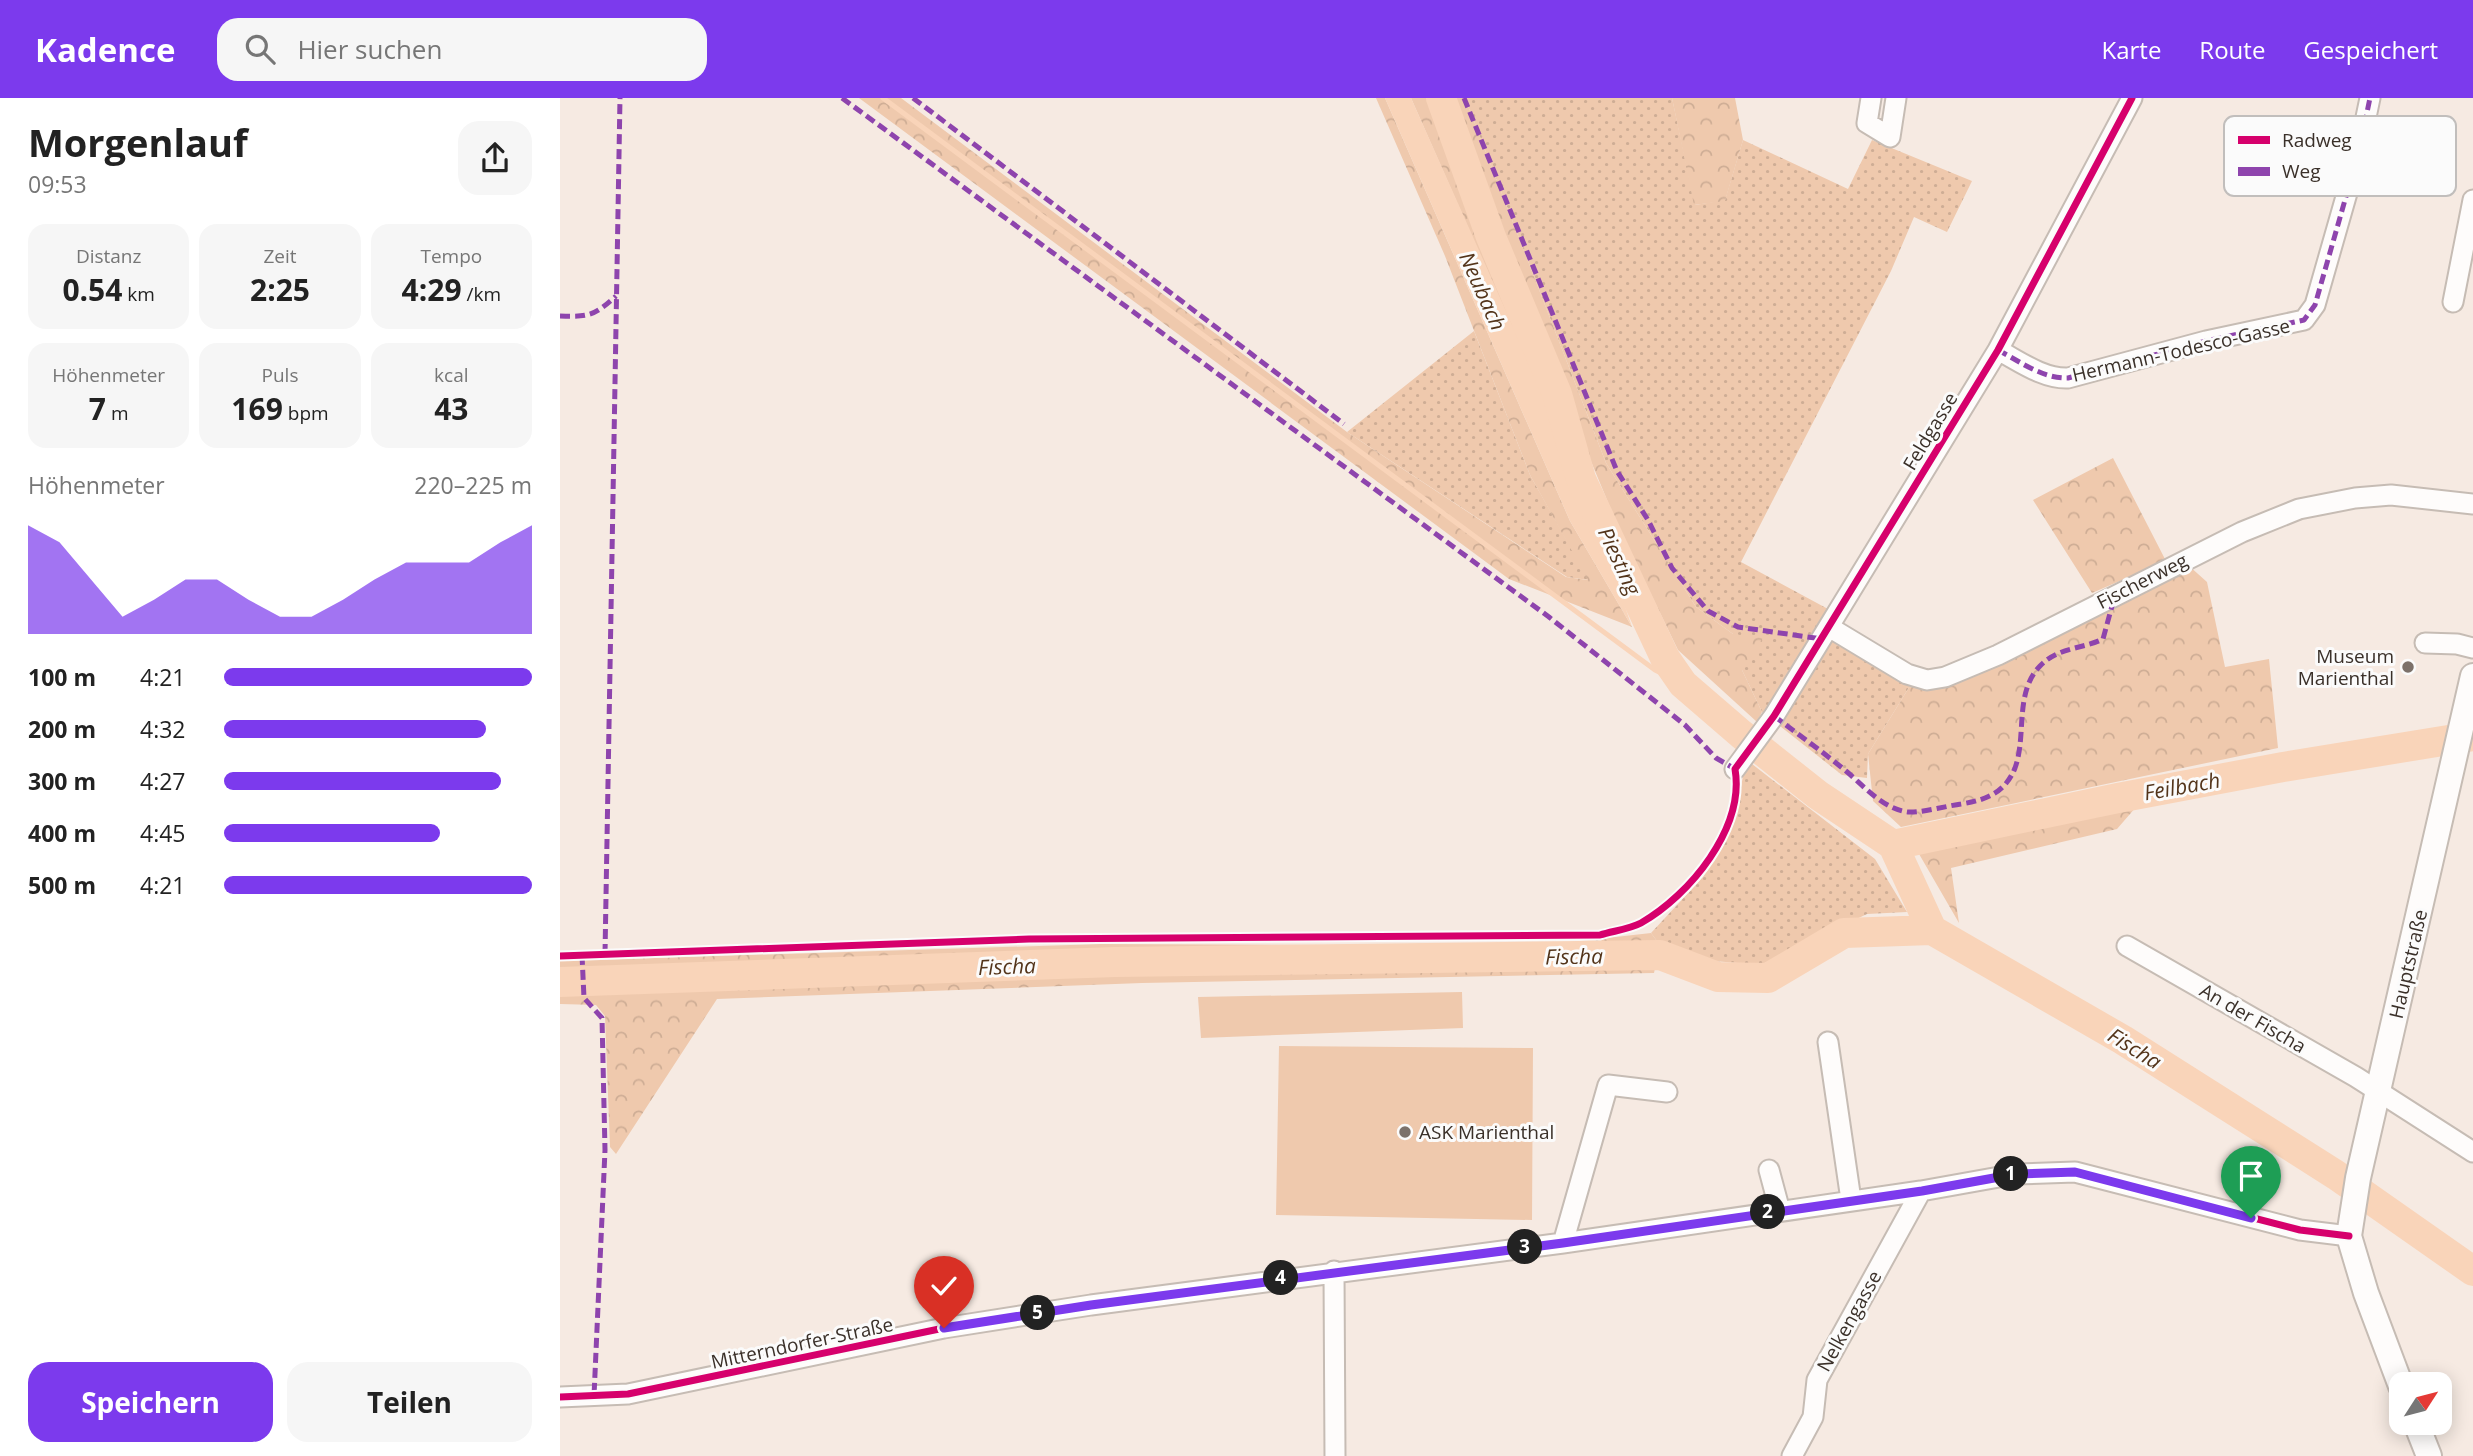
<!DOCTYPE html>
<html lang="de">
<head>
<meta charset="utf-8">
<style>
	body { margin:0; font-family:"Open Sans",sans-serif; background:#f6f6f6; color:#222; height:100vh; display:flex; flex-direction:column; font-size:26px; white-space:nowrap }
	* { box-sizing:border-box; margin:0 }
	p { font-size:23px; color:#767676 }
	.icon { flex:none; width:38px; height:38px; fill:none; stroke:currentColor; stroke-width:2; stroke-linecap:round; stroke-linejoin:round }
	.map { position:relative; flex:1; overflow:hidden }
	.drawer { display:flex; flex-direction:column; background:#fff; width:560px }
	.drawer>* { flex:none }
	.needle { width:46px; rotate:54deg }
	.controls { position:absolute; left:1829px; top:1274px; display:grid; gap:14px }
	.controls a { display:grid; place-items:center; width:63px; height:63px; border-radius:14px; background:#fff; box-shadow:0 4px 18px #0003; font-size:35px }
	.pin { position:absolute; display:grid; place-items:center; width:60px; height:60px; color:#fff; margin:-72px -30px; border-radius:50% 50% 50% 0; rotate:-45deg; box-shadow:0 0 7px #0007 }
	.pin .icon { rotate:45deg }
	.km { position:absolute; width:35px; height:35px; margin:-18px; border-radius:50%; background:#222; color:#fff; font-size:19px; line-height:35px; text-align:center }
	.round { display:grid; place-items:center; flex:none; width:74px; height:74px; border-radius:21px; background:#f6f6f6 }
	.summary { display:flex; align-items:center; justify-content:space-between; height:119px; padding:0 28px }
	h1 { font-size:38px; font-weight:700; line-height:52px }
	.figures { display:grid; grid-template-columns:repeat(3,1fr); gap:10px; height:119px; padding:7px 28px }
	.figures div { display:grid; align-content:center; border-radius:18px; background:#f6f6f6; text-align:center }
	.figures b { font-size:30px; font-weight:700 }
	.figures small { font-size:19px; font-weight:400 }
	.figures p { font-size:19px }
	.chart { height:196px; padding:14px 28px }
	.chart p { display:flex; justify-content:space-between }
	.chart svg { width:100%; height:126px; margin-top:7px; fill:#7c3aed; opacity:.7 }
	.primary-button { display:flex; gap:14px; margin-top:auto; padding:14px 28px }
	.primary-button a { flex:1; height:80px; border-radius:21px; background:#7c3aed; color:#fff; font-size:28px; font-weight:700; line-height:80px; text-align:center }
	.primary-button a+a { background:#f6f6f6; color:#222 }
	ul { padding:0 28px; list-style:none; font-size:23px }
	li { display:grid; grid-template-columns:112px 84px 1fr; align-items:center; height:52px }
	li i { height:18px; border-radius:9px; background:#7c3aed }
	header { display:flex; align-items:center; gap:42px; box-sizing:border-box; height:98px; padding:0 35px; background:#7c3aed; color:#fff }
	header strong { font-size:33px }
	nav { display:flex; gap:38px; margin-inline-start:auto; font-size:24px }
	.search { width:490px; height:63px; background:#f6f6f6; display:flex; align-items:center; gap:18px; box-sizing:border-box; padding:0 24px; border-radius:21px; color:#767676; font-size:26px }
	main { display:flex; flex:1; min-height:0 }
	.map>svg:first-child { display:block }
</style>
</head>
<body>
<header>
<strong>Kadence</strong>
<div class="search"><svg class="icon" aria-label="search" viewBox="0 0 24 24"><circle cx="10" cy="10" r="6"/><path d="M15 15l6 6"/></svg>Hier suchen</div>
<nav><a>Karte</a><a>Route</a><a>Gespeichert</a></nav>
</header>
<main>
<section class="drawer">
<div class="summary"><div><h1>Morgenlauf</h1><p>09:53</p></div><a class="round"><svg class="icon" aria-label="share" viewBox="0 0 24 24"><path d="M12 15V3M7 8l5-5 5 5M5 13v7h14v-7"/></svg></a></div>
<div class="figures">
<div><p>Distanz</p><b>0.54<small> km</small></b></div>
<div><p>Zeit</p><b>2:25</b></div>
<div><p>Tempo</p><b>4:29<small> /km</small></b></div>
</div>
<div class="figures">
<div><p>Höhenmeter</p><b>7<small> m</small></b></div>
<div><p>Puls</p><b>169<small> bpm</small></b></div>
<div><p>kcal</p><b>43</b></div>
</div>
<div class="chart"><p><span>Höhenmeter</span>220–225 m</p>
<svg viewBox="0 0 160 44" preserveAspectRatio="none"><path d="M0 44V6L10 12L20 25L30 38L40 32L50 25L60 25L70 32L80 38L90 38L100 32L110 25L120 19L130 19L140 19L150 12L160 6V44z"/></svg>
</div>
<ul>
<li><b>100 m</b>4:21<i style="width:100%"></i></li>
<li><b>200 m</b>4:32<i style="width:85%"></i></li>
<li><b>300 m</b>4:27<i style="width:90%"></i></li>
<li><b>400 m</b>4:45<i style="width:70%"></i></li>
<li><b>500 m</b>4:21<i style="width:100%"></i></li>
</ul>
<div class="primary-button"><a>Speichern</a><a>Teilen</a></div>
</section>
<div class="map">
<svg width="1913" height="1358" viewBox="0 0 1913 1358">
	<defs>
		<pattern id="green-dots" width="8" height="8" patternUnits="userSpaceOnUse" patternTransform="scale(1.75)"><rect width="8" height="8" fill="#efc9ad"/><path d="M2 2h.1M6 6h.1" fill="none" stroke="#cead95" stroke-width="1.8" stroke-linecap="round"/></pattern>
		<pattern id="forest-crowns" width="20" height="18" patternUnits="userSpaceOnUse" patternTransform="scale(1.75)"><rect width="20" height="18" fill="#efc9ad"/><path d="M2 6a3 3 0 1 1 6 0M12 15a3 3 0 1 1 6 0" fill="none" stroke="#cead95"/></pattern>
	</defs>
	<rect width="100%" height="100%" fill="#f6eae2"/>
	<!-- green -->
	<path fill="url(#green-dots)" d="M905 0H1112L1135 107 1165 102 1183 42 1288 91 1312 42 1412 83 1387 134 1354 119 1331 173 1181 464 1268 511 1278 542 1353 583 1308 656 1307 680 1282 677 1202 614 1182 572 1173 536 1136 509 1046 365Z
		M914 233 970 377 1029 482 1007 479 787 334Z
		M1192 666 1315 761 1347 814 1307 816 1201 867 1142 862 1100 847 1091 835 1143 779 1161 752 1174 725 1184 673Z"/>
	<!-- forest -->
	<path fill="url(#forest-crowns)" d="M299 0H341L787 334 1006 479 1028 482 970 377 885 158 816 0H825L1010 423 1072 529 949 481Z
		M851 0H905L1046 365 1136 509 1173 536 1203 540 1182 572 1202 614 1197 624 1118 552 1057 426 1013 320 980 293Z
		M1112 0H1175L1183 42 1165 103 1134 107Z
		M1553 360 1606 463 1532 495 1473 402Z
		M1628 467 1647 484 1665 569 1709 561 1718 650 1341 729 1313 703 1308 656 1353 583 1391 588Z
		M1583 701 1557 731 1391 770 1399 825 1355 749Z
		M1091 835 1100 847 1094 875 582 885 157 901 56 1056 50 1049 45 918 36 907 0 906V863L541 846 768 847 1011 844Z"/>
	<!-- pitch -->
	<path fill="#efc9ad" d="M902 894 903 930 641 940 638 899Z
		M719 948 973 950 972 1122 716 1117Z"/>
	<!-- water -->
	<path fill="#f9d4b9" d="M825 0H851L1021 381 1072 529 1010 423Z"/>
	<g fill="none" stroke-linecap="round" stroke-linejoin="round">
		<!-- stream -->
		<path stroke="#f9d4b9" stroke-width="5" d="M323 0 1095 572 1123 586"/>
		<!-- river -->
		<path stroke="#f9d4b9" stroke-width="30" d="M881 0 931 139 997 296 1021 381 1105 560 1123 586 1181 636 1258 697 1333 747 1372 832
			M1333 747 1558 700 1723 669 1913 638
			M0 884 555 864 1100 857 1158 879 1208 880 1284 835 1372 832 1563 942 1776 1077 1913 1173"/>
		<defs>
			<path id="minor" d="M1311 0 1307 25 1330 39 1336 0
				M1893 204 1913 102
				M1438 252C1459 263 1483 281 1508 280L1646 243 1744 222 1755 207 1799 53 1810 0
				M1269 529 1347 576 1367 582 1385 579 1438 557 1682 434 1739 411 1795 400 1831 397 1913 406
				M1865 545 1897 546 1913 550
				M1175 671 1214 618 1438 252 1572 0
				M1567 848 1796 979 1913 1054
				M1268 944 1291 1102
				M1209 1072 1220 1113
				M1003 1145 1048 987 1107 994
				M774 1173 775 1358
				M0 1299 68 1296 384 1230 531 1207 1003 1145 1361 1093 1456 1076 1515 1074 1740 1132 1789 1138
				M1232 1358 1253 1319 1257 1282 1361 1093"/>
			<path id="major" d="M1841 1288 1806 1195 1789 1138 1798 1080 1913 578
				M1856 1325 1869 1358"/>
		</defs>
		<!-- minor casing -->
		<use href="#minor" stroke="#c6bcb4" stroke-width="23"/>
		<!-- major casing -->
		<use href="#major" stroke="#c6bcb4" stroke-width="28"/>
		<!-- minor -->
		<use href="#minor" stroke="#fefcfb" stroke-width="19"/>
		<!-- major -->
		<use href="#major" stroke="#fefcfb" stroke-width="24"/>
		<!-- quiet -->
		<path stroke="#8e44ad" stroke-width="5" stroke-dasharray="10 5" stroke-linecap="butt" d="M282 0 989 519 1125 627 1156 660 1175 671 1176 676
			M353 0 784 326
			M904 0 1057 373 1088 422 1112 470 1148 513 1178 529 1262 541
			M0 218C29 219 34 218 56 198
			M1438 252C1459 263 1483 281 1508 280L1646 243 1744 222 1755 207 1799 53 1810 0
			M1214 618C1238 636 1263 654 1286 673 1304 688 1323 711 1348 714 1361 715 1386 708 1401 706 1426 702 1445 695 1455 670 1467 637 1454 595 1480 568 1498 549 1523 551 1543 541L1555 497
			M45 856 60 0
			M22 857 24 900 42 920 45 1052 34 1298"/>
		<defs>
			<path id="cycleway" d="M0 858 469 841 1040 837C1053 833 1070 831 1081 825 1130 797 1185 730 1175 671L1214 618 1438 252 1572 0
				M0 1299 68 1296 384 1230 531 1207 1003 1145 1361 1093 1456 1076 1515 1074 1740 1132 1789 1138"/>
		</defs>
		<!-- cycleway casing -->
		<use href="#cycleway" stroke="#fbfbfb" stroke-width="11"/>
		<!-- cycleway -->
		<use href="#cycleway" stroke="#d6006c" stroke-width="7"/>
	</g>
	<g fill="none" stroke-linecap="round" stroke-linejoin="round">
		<defs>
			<path id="route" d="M384 1230 531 1207 1003 1145 1362 1093 1456 1076 1515 1074 1691 1120"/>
		</defs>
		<!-- route casing -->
		<use href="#route" stroke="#fff" stroke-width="14"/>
		<!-- route -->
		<use href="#route" stroke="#7c3aed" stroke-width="9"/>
	</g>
	<!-- markers -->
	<g fill="#7c716a" stroke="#fbfbfb" stroke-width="2.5">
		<circle cx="1848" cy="569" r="7"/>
		<circle cx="845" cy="1034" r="7"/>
	</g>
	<g text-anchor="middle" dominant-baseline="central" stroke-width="6" stroke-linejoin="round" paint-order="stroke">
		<!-- street labels -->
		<g font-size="19" fill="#3a3029" stroke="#fbfbfb">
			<text transform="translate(1621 252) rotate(-13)">Hermann-Todesco-Gasse</text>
			<text transform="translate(1370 333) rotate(-59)">Feldgasse</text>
			<text transform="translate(1582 483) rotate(-27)">Fischerweg</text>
			<text transform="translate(1848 866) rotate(-77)">Hauptstraße</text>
			<text transform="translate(1693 920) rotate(30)">An der Fischa</text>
			<text transform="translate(1289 1223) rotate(-61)">Nelkengasse</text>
			<text transform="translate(242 1245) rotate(-12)">Mitterndorfer-Straße</text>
		</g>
		<!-- poi labels -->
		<g font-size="19" fill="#3a3029" stroke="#fbfbfb" text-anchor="end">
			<text x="1834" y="558">Museum<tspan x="1834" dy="22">Marienthal</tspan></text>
			<text x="859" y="1034" text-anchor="start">ASK Marienthal</text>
		</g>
		<!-- water labels -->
		<g font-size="21" font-style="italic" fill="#53341a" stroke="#fbfbfb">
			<text transform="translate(923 193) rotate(66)">Neubach</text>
			<text transform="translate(1060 463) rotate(65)">Piesting</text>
			<text transform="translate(1622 688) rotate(-10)">Feilbach</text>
			<text transform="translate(1014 858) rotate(-1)">Fischa</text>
			<text transform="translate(447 868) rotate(-2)">Fischa</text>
			<text transform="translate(1575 950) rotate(32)">Fischa</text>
		</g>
	</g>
	<!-- legend -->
	<rect x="1664" y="18" width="232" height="80" rx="10" fill="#fbfbfb" stroke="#c1bebc" stroke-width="2"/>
	<rect x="1678" y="38" width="32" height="8" fill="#d6006c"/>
	<rect x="1678" y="69" width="32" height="9" fill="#8e44ad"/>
	<g font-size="19" fill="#3a3029">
		<text x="1722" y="49">Radweg</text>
		<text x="1722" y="80">Weg</text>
	</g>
</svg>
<div class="controls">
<a><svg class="needle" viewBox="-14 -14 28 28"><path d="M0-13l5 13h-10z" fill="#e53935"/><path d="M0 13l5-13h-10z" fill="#767676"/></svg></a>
</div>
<div class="pin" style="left:1691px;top:1120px;background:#1e9e55"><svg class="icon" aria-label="arrive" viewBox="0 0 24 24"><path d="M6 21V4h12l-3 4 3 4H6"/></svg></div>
<div class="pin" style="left:384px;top:1230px;background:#d93025"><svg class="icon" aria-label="check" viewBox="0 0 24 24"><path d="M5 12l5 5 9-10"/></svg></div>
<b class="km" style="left:1451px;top:1076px">1</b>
<b class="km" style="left:1208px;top:1114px">2</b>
<b class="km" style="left:965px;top:1149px">3</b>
<b class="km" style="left:721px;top:1180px">4</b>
<b class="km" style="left:478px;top:1215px">5</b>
</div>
</main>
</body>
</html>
